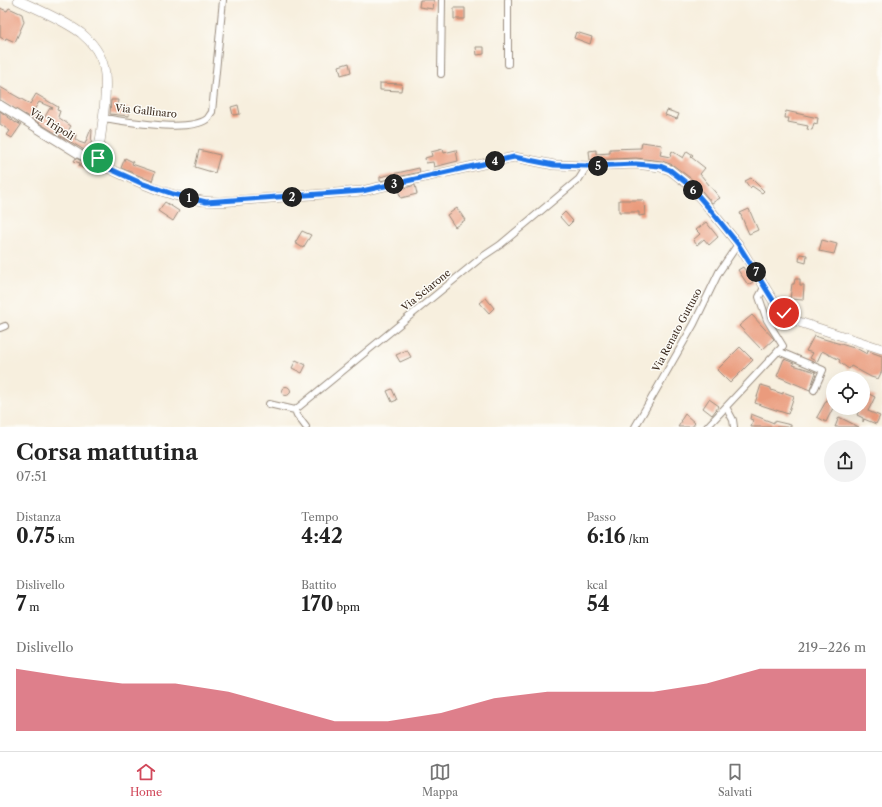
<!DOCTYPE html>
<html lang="it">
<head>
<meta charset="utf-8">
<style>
	body { margin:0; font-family:"Libre Caslon Text",serif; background:#f2f2f2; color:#222; height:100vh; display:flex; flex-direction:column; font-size:15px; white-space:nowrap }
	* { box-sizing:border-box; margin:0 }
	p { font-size:13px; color:#767676 }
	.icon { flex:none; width:22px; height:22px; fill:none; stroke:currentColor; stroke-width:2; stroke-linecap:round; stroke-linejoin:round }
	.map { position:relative; height:427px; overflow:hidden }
	.panel { display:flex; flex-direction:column; background:#fff; flex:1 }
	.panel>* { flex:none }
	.fabs { position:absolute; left:826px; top:371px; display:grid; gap:8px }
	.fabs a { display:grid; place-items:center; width:44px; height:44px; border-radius:50%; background:#fff; box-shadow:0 4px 16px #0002; font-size:20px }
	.pin { position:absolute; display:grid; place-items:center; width:34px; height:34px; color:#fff; margin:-17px; border:2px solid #fff; border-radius:50%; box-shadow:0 1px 4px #0007 }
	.km { position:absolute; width:20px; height:20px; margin:-10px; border-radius:50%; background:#222; color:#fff; font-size:11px; line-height:20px; text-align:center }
	.round { display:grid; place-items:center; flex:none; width:42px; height:42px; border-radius:21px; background:#f2f2f2 }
	.summary { display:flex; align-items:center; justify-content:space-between; height:68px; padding:0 16px }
	h1 { font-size:22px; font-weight:700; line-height:30px }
	.stats { display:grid; grid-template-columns:repeat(3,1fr); gap:6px; height:68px; padding:4px 16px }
	.stats div { display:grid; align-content:center }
	.stats b { font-size:20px; font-weight:700 }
	.stats small { font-size:11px; font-weight:400 }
	.stats p { font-size:11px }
	.chart { height:112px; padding:8px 16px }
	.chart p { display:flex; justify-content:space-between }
	.chart svg { width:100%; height:72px; margin-top:4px; fill:#d1495b; opacity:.7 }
	.dock { display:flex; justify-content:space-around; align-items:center; height:56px; border-top:1px solid #e0e0e0; background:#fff; font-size:11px; color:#767676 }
	.dock a { display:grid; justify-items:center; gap:2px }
	.dock .on { color:#d1495b }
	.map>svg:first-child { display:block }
</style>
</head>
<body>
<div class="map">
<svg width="882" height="427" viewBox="0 0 882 427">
	<rect width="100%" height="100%" fill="#fdfcf7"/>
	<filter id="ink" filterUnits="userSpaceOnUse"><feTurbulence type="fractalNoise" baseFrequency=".025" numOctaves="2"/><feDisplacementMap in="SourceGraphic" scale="8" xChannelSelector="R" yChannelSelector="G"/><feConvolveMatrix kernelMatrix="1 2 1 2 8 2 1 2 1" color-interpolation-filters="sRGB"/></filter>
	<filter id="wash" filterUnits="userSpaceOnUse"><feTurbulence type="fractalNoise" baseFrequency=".012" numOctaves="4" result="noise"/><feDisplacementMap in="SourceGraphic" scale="16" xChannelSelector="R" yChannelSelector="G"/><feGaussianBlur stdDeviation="0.9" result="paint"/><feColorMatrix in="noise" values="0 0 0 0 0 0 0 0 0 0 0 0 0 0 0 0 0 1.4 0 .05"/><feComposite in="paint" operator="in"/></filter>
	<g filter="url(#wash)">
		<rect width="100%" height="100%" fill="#f7efde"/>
		<g id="blocks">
			<!-- building -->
			<path fill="#ea9b7d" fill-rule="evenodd" d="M420 0H434L433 9 419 7Z
				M0 8 7 11 9 8 22 14 24 22 15 42 6 38 5 40 0 37Z
				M454 8H465V19H454Z
				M576 32 592 37 590 44 574 38Z
				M476 47H484V54L477 55Z
				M349 63 351 72 341 75 339 66Z
				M380 83 402 84 401 91 380 90Z
				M0 87 30 104 36 94 58 107 57 110 60 111 58 117 71 126 69 129 76 135 75 139 79 142 85 144 91 129 92 130 91 144 93 145 91 154 0 100ZM39 102 53 108H50L43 120 32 113Z
				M111 100H118L117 108H129V116L110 114Z
				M238 105 240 114 233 115 231 107Z
				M667 110 679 114 677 119 665 115Z
				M0 111 16 123V122L21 125 12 138 7 135 10 131 0 124Z
				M786 111 818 118 817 124 814 123 812 130 807 129 808 126 788 122 789 118H785Z
				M642 142 662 145 660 155 670 157 672 151 683 158 687 151 693 155 691 157 705 168 700 174 720 198 712 203 693 180 673 165 662 161 636 158 590 160 589 151 596 150V154L610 153V149L641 148Z
				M443 149 444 153 456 150 458 161 434 167 433 162 426 163 425 158 432 156 431 152Z
				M199 150 220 155 215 173 195 167Z
				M76 158 87 164 85 169 79 166 80 163 74 161Z
				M125 158 133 162 132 164 155 172 152 181 121 168Z
				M419 168 420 172 380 181V177Z
				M751 178 764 191 762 193 752 186 750 188 745 181Z
				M415 185 417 194 401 198 398 190Z
				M619 200H644L645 215 639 216V212H619Z
				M165 202 179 211 173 221 158 211Z
				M457 208 465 220 455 227 447 215Z
				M749 209 758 230 749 234 740 213Z
				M565 212 573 221 568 226 560 217Z
				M706 222 718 237 709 245 704 239 697 245 693 240 700 234 696 230Z
				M302 231 311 235 303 248 295 243Z
				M822 240 837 244 834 254 819 251Z
				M800 254 807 255 806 263 799 261Z
				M743 267 753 282 748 285 738 270Z
				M795 279H800V285H804L803 300 790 299 792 284H794Z
				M486 298 494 308 489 313 480 303Z
				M752 315 774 339 762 350 739 326Z
				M814 336 854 348V347L867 354 868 351 882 356V371L878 379 871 377 851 366 849 369 839 362 840 360 822 351 817 362 810 358 813 353 806 351Z
				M740 347 753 360 730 383 717 370Z
				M407 350 411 357 400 362 396 355Z
				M784 359 794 363 793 365 816 372 810 390 777 376Z
				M296 360 306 365 302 373 292 368Z
				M761 385 771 388V390L783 394V392L794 396 788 414 755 403Z
				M281.5 391a4.5 4.5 0 1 1 9 0a4.5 4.5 0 1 1-9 0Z
				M392 389 397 400 392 402 387 391Z
				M833 389V408L826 422 817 417Z
				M867 393 875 397 868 411 880 416 876 424 864 419 863 422V418L857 415 860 408H863V402Z
				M709 399 719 406 712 415 703 408Z
				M685 414 695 423 692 427H678L682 421 681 420Z
				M751 414 774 423V421L791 425V427H751L753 420 750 419Z
				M839 417 859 427H835Z"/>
		</g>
	</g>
	<g filter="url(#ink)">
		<use href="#blocks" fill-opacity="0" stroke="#998c7e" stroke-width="1"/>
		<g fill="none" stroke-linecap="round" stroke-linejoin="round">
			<defs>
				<path id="minor" d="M508 0V64
					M441 74 442 0
					M103 118C126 121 188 133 207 119 209 117 210 114 212 112L223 0
					M0 328 5 326
					M778 351 823 370 814 390
					M269 404 295 410 482 257 500 245 579 179 587 166
					M726 407 733 420 734 427
					M295 410 297 415 306 427
					M635 427 694 324 719 272 738 244
					M707 427 783 346 767 320 759 297 765 286"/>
				<path id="tertiary" d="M0 105 79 154 97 163"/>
				<path id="secondary" d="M18 0C39 10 62 19 81 33 92 42 101 54 104 68 109 91 100 139 97 163 136 181 176 202 220 202L362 191 514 157 554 165 587 166 636 164 660 167 670 170 689 185 708 207 738 244 776 305 784 313 799 322 882 349"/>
			</defs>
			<!-- minor casing -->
			<use href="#minor" stroke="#998c7e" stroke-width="8"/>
			<!-- tertiary casing -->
			<use href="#tertiary" stroke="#998c7e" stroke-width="10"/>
			<!-- secondary casing -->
			<use href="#secondary" stroke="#998c7e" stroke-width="10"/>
			<!-- minor -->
			<use href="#minor" stroke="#fff" stroke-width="6"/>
			<!-- tertiary -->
			<use href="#tertiary" stroke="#fff" stroke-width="8"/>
			<!-- secondary -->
			<use href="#secondary" stroke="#fff" stroke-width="9"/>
		</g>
	</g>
	<g fill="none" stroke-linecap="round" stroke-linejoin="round" filter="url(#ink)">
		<defs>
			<path id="route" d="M98 158 97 163 141 183 173 194 206 202 362 191 514 157 554 165 587 166 636 164 660 166 670 170 689 185 708 207 738 244 776 305 784 313"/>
		</defs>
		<!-- route casing -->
		<use href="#route" stroke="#fff" stroke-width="8"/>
		<!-- route -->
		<use href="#route" stroke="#1a73e8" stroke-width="5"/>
	</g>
	<g text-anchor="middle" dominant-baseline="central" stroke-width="3" stroke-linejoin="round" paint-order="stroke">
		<!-- street labels -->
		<g font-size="10" fill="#3b2a1e" stroke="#fdfcf7">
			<text transform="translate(146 111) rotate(6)">Via Gallinaro</text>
			<text transform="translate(52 124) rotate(32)">Via Tripoli</text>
			<text transform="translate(426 290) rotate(-39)">Via Sciarone</text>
			<text transform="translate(677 330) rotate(-62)">Via Renato Guttuso</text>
		</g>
	</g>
</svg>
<div class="fabs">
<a><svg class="icon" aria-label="locate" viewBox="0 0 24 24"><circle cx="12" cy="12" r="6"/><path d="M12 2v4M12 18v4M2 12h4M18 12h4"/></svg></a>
</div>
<div class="pin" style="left:98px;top:158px;background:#1e9e55"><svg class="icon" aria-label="arrive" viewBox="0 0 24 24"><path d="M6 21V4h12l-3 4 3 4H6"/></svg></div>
<div class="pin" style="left:784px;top:313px;background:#d93025"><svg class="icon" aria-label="check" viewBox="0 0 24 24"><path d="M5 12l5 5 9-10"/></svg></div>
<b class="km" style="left:189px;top:198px">1</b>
<b class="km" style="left:292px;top:197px">2</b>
<b class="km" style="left:394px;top:184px">3</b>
<b class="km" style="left:495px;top:161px">4</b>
<b class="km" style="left:598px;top:166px">5</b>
<b class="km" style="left:693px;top:190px">6</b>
<b class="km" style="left:756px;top:272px">7</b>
</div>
<section class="panel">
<div class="summary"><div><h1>Corsa mattutina</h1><p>07:51</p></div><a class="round"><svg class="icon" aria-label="share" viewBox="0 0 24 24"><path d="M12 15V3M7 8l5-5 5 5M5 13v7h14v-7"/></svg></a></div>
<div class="stats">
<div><p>Distanza</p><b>0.75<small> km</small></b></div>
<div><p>Tempo</p><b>4:42</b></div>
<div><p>Passo</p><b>6:16<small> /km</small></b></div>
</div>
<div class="stats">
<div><p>Dislivello</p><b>7<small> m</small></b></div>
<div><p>Battito</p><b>170<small> bpm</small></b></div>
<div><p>kcal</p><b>54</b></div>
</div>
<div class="chart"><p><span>Dislivello</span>219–226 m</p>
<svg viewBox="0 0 160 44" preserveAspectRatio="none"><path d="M0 44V6L10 11L20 15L30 15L40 20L50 29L60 38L70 38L80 33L90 24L100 20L110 20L120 20L130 15L140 6L150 6L160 6V44z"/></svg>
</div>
</section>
<nav class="dock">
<a class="on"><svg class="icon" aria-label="home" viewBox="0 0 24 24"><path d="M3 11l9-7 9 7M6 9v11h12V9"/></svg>Home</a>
<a><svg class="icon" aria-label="map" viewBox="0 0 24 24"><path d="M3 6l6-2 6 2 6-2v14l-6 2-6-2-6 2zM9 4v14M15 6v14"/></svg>Mappa</a>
<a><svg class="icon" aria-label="saved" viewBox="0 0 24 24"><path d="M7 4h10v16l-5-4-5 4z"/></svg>Salvati</a>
</nav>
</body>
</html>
